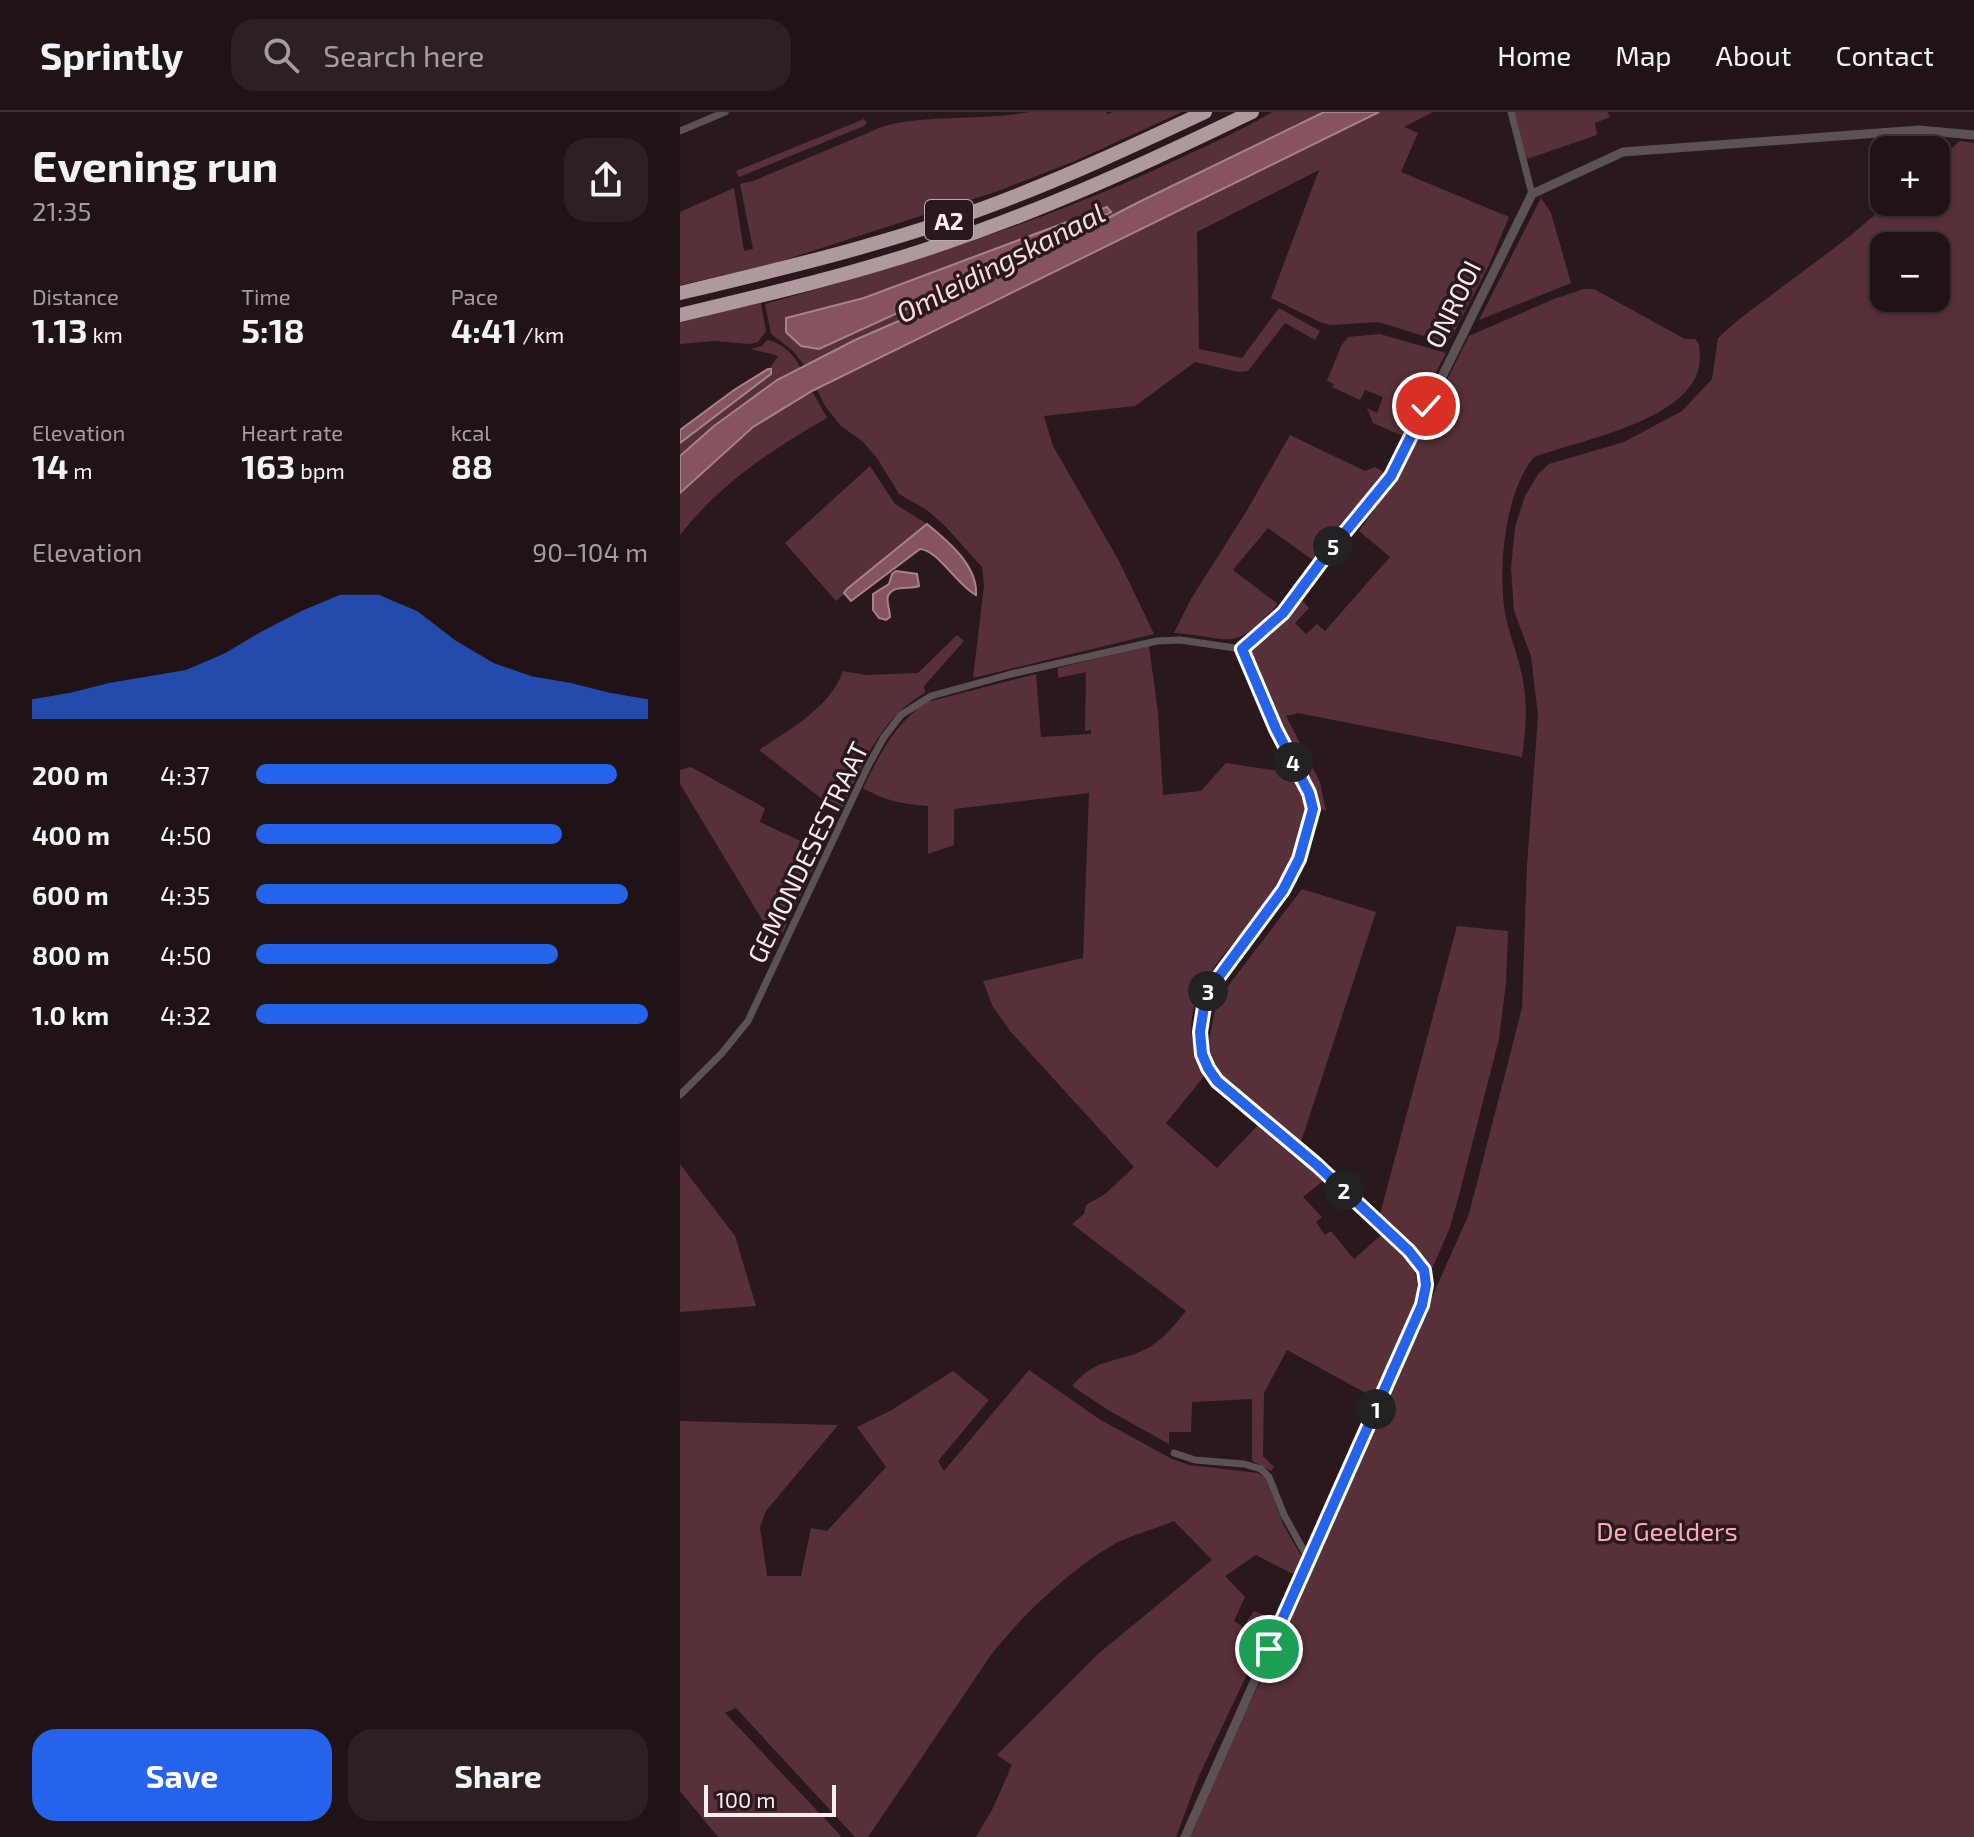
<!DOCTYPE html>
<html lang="en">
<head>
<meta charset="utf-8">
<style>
	body { margin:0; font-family:"Exo 2",sans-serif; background:#2d2022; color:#f1f3f6; height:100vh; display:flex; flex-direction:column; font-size:30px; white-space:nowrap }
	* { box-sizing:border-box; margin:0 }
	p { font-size:26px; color:#a29ea0 }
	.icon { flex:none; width:44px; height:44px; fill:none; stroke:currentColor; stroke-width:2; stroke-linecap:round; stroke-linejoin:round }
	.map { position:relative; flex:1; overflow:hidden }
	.details { display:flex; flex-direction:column; background:#201315; width:680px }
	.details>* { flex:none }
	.buttons { position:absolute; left:1190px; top:24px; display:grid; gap:16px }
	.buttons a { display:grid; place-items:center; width:80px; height:80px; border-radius:16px; background:#201315; box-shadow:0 2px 6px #0004,0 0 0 2px #3d3234; font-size:40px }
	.scale { position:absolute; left:24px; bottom:20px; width:132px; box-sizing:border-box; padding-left:8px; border:4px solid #f9ecee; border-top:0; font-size:22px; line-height:28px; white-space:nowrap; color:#f9ecee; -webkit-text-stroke:6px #2a191c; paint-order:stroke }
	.pin { position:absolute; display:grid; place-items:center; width:68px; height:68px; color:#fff; margin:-34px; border:4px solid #fff; border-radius:50%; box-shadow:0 2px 8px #0007 }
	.km { position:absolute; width:40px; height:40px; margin:-20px; border-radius:50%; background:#222; color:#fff; font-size:22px; line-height:40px; text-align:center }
	.round { display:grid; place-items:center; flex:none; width:84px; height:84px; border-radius:24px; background:#2d2022 }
	.head { display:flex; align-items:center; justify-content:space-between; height:136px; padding:0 32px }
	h1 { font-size:44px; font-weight:700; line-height:60px }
	.figures { display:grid; grid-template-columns:repeat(3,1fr); gap:12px; height:136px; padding:8px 32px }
	.figures div { display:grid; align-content:center }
	.figures b { font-size:34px; font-weight:700 }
	.figures small { font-size:22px; font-weight:400 }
	.figures p { font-size:22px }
	.chart { height:224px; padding:16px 32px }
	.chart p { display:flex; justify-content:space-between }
	.chart svg { width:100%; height:144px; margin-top:8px; fill:#2563eb; opacity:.7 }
	.primary-button { display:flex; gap:16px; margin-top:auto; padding:16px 32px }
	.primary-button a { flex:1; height:92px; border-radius:24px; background:#2563eb; color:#fff; font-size:32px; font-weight:700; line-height:92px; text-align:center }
	.primary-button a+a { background:#2d2022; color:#f1f3f6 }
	ul { padding:0 32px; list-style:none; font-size:26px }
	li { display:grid; grid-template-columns:128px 96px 1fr; align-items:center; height:60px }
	li i { height:20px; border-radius:10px; background:#2563eb }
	header { display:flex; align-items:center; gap:48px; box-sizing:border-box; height:112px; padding:0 40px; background:#201315; border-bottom:2px solid #3d3234 }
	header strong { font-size:38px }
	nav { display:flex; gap:44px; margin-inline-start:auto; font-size:28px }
	.search { width:560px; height:72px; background:#2d2022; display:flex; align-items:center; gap:20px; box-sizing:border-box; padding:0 28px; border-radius:24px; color:#a29ea0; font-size:30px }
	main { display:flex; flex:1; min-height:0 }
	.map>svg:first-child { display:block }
</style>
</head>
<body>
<header>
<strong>Sprintly</strong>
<div class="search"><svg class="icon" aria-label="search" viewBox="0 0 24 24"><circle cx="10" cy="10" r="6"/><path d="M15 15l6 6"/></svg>Search here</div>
<nav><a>Home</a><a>Map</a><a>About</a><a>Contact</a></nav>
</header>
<main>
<section class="details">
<div class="head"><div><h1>Evening run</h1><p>21:35</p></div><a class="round"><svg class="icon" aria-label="share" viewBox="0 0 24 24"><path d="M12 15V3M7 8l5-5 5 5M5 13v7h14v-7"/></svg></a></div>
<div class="figures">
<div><p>Distance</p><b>1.13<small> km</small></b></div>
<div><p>Time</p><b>5:18</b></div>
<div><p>Pace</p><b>4:41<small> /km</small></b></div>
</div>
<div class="figures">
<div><p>Elevation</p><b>14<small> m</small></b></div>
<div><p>Heart rate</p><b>163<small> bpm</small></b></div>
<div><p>kcal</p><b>88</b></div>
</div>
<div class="chart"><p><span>Elevation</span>90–104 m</p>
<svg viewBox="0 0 160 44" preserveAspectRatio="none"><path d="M0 44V38L10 36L20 33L30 31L40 29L50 24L60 17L70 11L80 6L90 6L100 11L110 20L120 27L130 31L140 33L150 36L160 38V44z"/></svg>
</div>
<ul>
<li><b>200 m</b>4:37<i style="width:92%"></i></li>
<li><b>400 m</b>4:50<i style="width:78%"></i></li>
<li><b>600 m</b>4:35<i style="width:95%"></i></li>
<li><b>800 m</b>4:50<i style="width:77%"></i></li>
<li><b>1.0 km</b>4:32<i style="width:100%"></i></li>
</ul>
<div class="primary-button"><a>Save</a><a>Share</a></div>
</section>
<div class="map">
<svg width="1294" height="1725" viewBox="0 0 1294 1725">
	<rect width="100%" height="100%" fill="#2a191c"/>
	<!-- green -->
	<path fill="#583039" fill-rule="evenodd" d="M349 0H426L427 2 433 0H502L395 49 318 79 89 153 0 173V100L54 76 64 139 73 137 60 72 73 69 190 20C228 0 303 10 349 0Z
		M592 0H644C524 59 404 119 285 180 232 206 177 227 125 254L113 239 91 222 85 192C221 154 355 113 483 54 519 37 557 21 592 0ZM427 95 431 100 400 117 139 237 106 220V206L184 186Z
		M699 0H753L724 15 738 21 721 60 829 105 809 153 772 224 767 229H760L698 210 651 213 642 211 591 186 639 58 517 120 519 237 562 246 599 196 640 219 635 228 605 211 568 259 558 260 515 250 455 294 364 304 373 334 439 449 474 522 293 566 304 474 302 455 265 414 247 398 219 382 197 346 182 329 161 314 145 294 137 278Z
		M832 0H928L930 5 915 11 917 23 847 47Z
		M184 7 187 11 184 14 59 65 56 59Z
		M1280 29 1294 31V1725H509L546 1640 607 1514 605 1511 742 1208H745L748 1194 789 1102 842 896 847 753 858 604 851 544 834 499 831 456 835 415 845 384 859 361 869 352 944 330 1002 299 1032 267 1038 226 1058 208 1165 128 1210 90H1256V50ZM1204 134H1256V186H1204Z
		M861 86 871 101 891 171 799 208Z
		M904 177H914L1005 227H1015L1019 232C1020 245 1021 256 1014 268 990 312 898 329 854 345 824 381 817 461 826 506 832 532 843 556 845 583 847 604 845 624 842 645L618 601 606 604 640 670 646 699 642 697 597 612 598 606 567 541 621 487 629 496 615 511 626 522 637 512 645 519 710 445 679 419 721 360 789 224 874 187Z
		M81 191 86 219 78 230 70 232 34 229 0 232V210Z
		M700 222 766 241 723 324 693 311 687 296 697 301 703 285 685 278 680 288 652 275 654 272 647 269 661 234 668 225Z
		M87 228C103 231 114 242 121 257 90 273 59 292 32 315 21 324 12 335 0 344V331L91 262 90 256 98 244 71 237 82 234Z
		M132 279 147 306C91 338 40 372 0 423V381L73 315Z
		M610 323 685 359 695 355 704 360 634 449 588 416 553 458 598 492C550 543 555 525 494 521L511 487 566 400Z
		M190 354 215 392 247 412 156 489 105 431Z
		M277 523 284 529 244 574 245 581C199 606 181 656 160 701L79 638C110 617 150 596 163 559L186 563 238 561Z
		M469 534 478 601 483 683 521 679 546 651 611 661C616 670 622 679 624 689 628 705 622 722 616 737 610 753 605 768 595 782 556 836 479 887 526 962L486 1011 537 1056 580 1011 644 1068 623 1085 642 1105 636 1110 645 1123 651 1119 674 1147 701 1123C713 1134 729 1145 735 1161 746 1193 708 1255 695 1286L607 1238 584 1281 583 1344 594 1355 591 1359 572 1349V1287L512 1290 511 1320H489V1332L428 1298 392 1274C417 1245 434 1252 464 1238 482 1229 493 1215 506 1199L392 1112 404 1102 406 1093 425 1082 454 1055 330 919 313 895 303 869 403 846 409 681 274 697V733L248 742V694C223 692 205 689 183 676 200 642 215 611 247 590L356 562 361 625 411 622V618L405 619 406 560 378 566V556Z
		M11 655 85 696 80 710 142 739 102 822 86 814 0 672V658Z
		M622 777 696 800 621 1030 611 1026 537 960 528 933 536 894 542 882Z
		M777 814 828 819 826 871 819 927 777 1091 769 1118 750 1161 737 1138 700 1102Z
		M0 1052 55 1124 76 1194 0 1200Z
		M349 1258 419 1307 492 1347 509 1353 578 1361 586 1367 604 1414 622 1445 615 1463 576 1443 545 1464 565 1485 554 1509 563 1515 574 1499 593 1507 518 1666 496 1725H296L312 1698 332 1653 317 1643 418 1542 532 1448 494 1409C476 1417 454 1422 436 1431 392 1456 342 1503 311 1543L188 1725H175L56 1596 45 1601 162 1725H38L0 1679V1309L158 1313 86 1399 80 1415 87 1464H121L131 1416 147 1419 206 1355 177 1315 210 1299 273 1259 309 1288 258 1349 264 1359Z"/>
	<!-- water -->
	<path fill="#85545e" stroke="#a88289" stroke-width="2" d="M644 0H699L132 279 73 315 0 381V344L34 314 97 268 175 228 281 182 457 91Z
		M427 95 431 100 401 117 139 237 121 234 106 220V206L184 186Z
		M88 257H91V262L0 331V318L54 278Z
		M247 412C268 429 298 454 296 483 277 473 258 438 240 437L171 489 164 481 167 477Z
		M216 459 237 462 239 474C230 478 213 472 208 484 206 489 210 499 210 505L206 508 199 506 193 498V482L209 472 212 462Z"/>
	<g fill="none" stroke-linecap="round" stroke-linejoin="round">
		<!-- minor -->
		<path stroke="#5b5253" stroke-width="7" d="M831 0 852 82
			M0 19 45 0
			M0 983 42 941 68 909 188 654 204 625 221 603 251 584 331 562 477 529 500 528 562 537
			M494 1341 515 1348 564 1352 581 1357 589 1365 604 1403 629 1448"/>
		<!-- tertiary -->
		<path stroke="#5b5253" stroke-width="9" d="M505 1725 742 1193 746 1173 744 1158 729 1139 637 1053 537 969 528 956 520 920 526 882 603 778 619 747 633 697 629 681 596 617 562 537 603 501 720 350 852 82 943 40 1239 18 1294 23"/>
		<!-- motorway -->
		<path stroke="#b0999d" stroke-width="14" d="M0 181C105 156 211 131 312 93 384 66 455 33 525 0
			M0 203C89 182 178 161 265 131 371 95 471 49 572 0"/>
	</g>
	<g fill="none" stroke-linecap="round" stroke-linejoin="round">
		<defs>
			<path id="route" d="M589 1537 742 1193 746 1173 744 1158 729 1139 637 1053 537 969 528 956 522 942 520 920 526 882 603 778 619 747 633 697 629 681 596 617 562 537 603 501 647 442 711 364 746 294"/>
		</defs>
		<!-- route casing -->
		<use href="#route" stroke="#fff" stroke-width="16"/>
		<!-- route -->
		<use href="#route" stroke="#2563eb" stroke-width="10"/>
	</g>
	<g text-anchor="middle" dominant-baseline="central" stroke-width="7" stroke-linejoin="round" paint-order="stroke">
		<!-- shield labels -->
		<rect fill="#2a191c" stroke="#bbadaf" stroke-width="2" x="245" y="88" width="48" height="40" rx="6"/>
		<g font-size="24" font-weight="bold" fill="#f9ecee">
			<text x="269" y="108">A2</text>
		</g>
		<!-- street labels -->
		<g font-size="26" fill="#f9ecee" stroke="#2a191c">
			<text transform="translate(772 192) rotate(-64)">ONROOI</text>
			<text transform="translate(127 740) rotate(-64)">GEMONDESESTRAAT</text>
		</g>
		<!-- park labels -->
		<g font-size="26" fill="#faaab9" stroke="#2a191c">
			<text x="987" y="1418">De Geelders</text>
		</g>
		<!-- water labels -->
		<g font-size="28" font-style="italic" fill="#fcdadf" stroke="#2a191c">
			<text transform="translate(320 150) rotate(-27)">Omleidingskanaal</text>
		</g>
	</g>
</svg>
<div class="buttons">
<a>+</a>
<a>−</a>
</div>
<div class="scale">100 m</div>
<div class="pin" style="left:589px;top:1537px;background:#1e9e55"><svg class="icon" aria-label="arrive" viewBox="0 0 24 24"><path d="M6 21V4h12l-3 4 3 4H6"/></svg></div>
<div class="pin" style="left:746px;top:294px;background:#d93025"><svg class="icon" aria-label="check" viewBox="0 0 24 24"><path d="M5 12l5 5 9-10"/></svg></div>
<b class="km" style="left:696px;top:1297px">1</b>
<b class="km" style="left:664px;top:1078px">2</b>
<b class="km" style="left:528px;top:879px">3</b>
<b class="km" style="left:613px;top:650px">4</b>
<b class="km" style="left:653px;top:434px">5</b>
</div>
</main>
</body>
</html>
